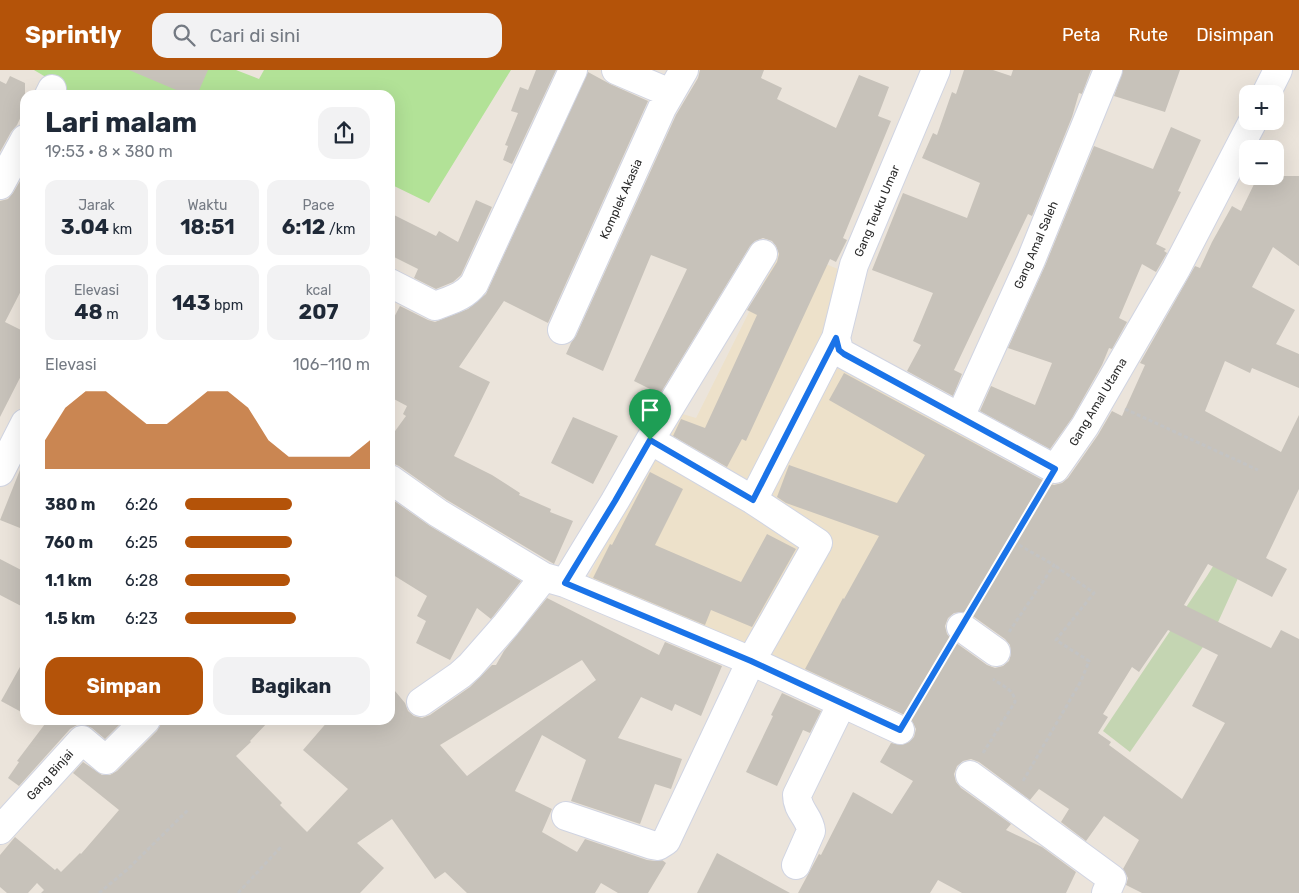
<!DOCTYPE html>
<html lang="id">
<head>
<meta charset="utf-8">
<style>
	body { margin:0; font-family:Rubik,sans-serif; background:#f2f2f3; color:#1f2937; height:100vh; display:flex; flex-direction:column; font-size:19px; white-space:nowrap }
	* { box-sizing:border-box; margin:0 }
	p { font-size:16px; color:#747a83 }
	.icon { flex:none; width:28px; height:28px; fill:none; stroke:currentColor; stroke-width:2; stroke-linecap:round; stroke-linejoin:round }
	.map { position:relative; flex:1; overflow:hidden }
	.panel { position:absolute; left:20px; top:20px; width:375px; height:635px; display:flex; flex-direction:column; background:#fff; border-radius:15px; box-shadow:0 5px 20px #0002 }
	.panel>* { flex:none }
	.tools { position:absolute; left:1239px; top:15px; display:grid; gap:10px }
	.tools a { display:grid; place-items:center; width:45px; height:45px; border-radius:10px; background:#fff; box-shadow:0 5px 20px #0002; font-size:25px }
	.pin { position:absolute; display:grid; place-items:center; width:42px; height:42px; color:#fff; margin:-51px -21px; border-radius:50% 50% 50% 0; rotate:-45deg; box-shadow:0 0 5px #0007 }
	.pin .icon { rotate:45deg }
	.round { display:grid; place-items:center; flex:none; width:52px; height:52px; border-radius:15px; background:#f2f2f3 }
	.headline { display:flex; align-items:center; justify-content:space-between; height:85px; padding:0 25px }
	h1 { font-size:28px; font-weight:700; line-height:38px }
	.stats { display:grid; grid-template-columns:repeat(3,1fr); gap:8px; height:85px; padding:5px 25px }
	.stats div { display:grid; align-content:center; border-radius:12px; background:#f2f2f3; text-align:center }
	.stats b { font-size:21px; font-weight:700 }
	.stats small { font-size:14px; font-weight:400 }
	.stats p { font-size:14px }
	.chart { height:140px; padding:10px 25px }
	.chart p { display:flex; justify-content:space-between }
	.chart svg { width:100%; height:90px; margin-top:5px; fill:#b45309; opacity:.7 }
	.button { display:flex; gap:10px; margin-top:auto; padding:10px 25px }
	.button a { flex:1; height:58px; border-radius:15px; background:#b45309; color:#fff; font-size:20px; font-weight:700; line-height:58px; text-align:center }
	.button a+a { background:#f2f2f3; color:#1f2937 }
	ul { padding:0 25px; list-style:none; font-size:16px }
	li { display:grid; grid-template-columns:80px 60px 1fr; align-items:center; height:38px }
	li i { height:12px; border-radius:6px; background:#b45309 }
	header { display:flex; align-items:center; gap:30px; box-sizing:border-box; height:70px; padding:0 25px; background:#b45309; color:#fff }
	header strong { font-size:24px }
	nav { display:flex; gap:28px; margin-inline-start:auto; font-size:18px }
	.search { width:350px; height:45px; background:#f2f2f3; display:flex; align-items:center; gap:12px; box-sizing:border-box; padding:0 18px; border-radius:15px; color:#747a83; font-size:19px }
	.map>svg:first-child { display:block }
</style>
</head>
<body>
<header>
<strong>Sprintly</strong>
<div class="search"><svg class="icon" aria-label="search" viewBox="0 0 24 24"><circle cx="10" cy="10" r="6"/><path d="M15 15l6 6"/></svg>Cari di sini</div>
<nav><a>Peta</a><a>Rute</a><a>Disimpan</a></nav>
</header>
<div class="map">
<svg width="1299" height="823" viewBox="0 0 1299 823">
	<rect width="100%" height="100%" fill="#ebe4db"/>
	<!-- education -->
	<path fill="#ede1ca" d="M782 176 838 199 824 278 986 372 843 629 583 519 669 340 696 348Z"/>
	<!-- green -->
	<path fill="#b2e297" d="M34 0H236L259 9 264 0H511L429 133 390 114V25H76Z"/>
	<!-- cemetery -->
	<path fill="#c4d5b2" d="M1262 417 1275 427 1214 561 1130 682 1103 661 1207 506Z"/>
	<!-- building -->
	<path fill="#c7c2ba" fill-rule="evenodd" d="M129 0H208L197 25H188Z
		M536 0H556L512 94 503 90 508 76 505 75 518 43 511 41 520 17 528 20Z
		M700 0H764L761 8 782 18 777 29 836 58 859 5 889 17 878 46 891 51 843 168 847 170 836 192 830 189 746 371 742 369 727 397 673 366 681 349 705 358 757 245 747 240 777 192 779 184 776 176 772 171 763 168 755 171 750 176 660 324 634 311 687 199 651 185 603 301 566 284 571 273 576 266 676 45 698 8Z
		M964 0H993L1011 6 1013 0H1091L1082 24 1079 23 1072 47 1032 146 1028 144 954 300 962 304 953 326 907 301 921 275 913 271 933 223 872 200 903 123 967 148 980 113 922 88 933 63 937 65 952 22 956 24Z
		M1123 0H1180L1165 42 1114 26Z
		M588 2 610 14 648 31 548 253 504 231 459 297 490 312 454 386 492 405 520 423 519 425 551 439 550 442 573 451 554 494 447 430 399 396 390 392V368L406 346 403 344 407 336 390 327V255L400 236 428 250 435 252 468 239 486 224Z
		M10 6 25 13V38L17 55 11 62 0 82V11L6 14Z
		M1171 57 1201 70 1178 121 1181 122 1156 174 1166 179 1164 181 1167 183 1156 202 1142 194 1119 248 1127 252 1112 279 1109 278 1102 295 1072 348 1050 379 980 341 991 316 1035 335 1052 293 1008 278 1045 196 1094 76 1153 99Z
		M23 106 25 107V213L5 252 25 262V298L0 347V131L8 129 13 123Z
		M1258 106H1299V196L1273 177 1252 217 1295 240 1276 274 1299 284V318L1252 298 1250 303 1225 291 1205 341 1281 382 1299 345V419L1266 488 1287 499 1272 527 1208 494 1184 535 1271 578 1281 560 1299 569V823H1142L1126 815 1128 808 1123 799 1139 770 1104 746 1086 771 1061 752 1069 739 1039 719 1030 730 979 692 971 689 963 691 957 696 954 704 956 712 961 718 1011 754 1006 760 1042 777 1076 802 1066 823H962L938 810 930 823H798L819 784 821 785 853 722 892 744 913 711 880 692 891 673 902 675 909 672 914 667 916 659 912 651 907 646 805 599 843 528 844 529 879 466 786 433 777 427 789 395 897 433 925 385 829 330 844 303 1048 413 1054 415 1062 413 1068 408 1098 365 1112 341 1122 346 1145 295 1140 293 1195 196 1200 198 1212 172 1232 136 1241 141ZM963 542 970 544 1005 569 1010 575 1011 584 1009 591 1003 596 995 598 987 595 952 570 947 564 945 556 948 548 954 543ZM1168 560 1218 585 1192 636 1225 653 1182 729 1109 675 1111 672 1098 663 1108 647 1103 644 1132 597 1139 602Z
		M476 130 492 137 461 205 453 212 436 219 414 208 418 199 390 185V143L436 166 439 161 458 172Z
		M573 347 618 366 593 414 551 393Z
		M24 390H25V460L0 450Z
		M650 402 683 419 655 475 741 512 767 464 796 479 752 557 711 540 705 555 593 508 610 474 612 475Z
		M390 428 430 456 521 511 491 549 477 538 450 590 416 573 426 551 417 546 427 526 390 503Z
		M0 489 25 502V538L0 525Z
		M547 528 659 585 665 572 722 596 701 646 675 634 672 641 641 627 618 668 682 689 671 719 655 714 640 754 571 731 586 690 542 665 515 721 552 739 542 762 577 782 585 769 647 790 655 791 662 790 666 793 648 823H618L601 813 595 823H467L445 802 435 809 392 749 357 773 384 798 360 823H41L44 820 37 813 28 823H7L0 817V785L15 767 55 800 57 798 61 802 80 783 81 784 119 740 73 703 83 692 102 705H110L117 701 157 661 161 654V650H270L250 671 251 672 236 686 282 733 280 735 307 762 348 719 303 680 329 650H390V615L405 633 408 641 414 646 422 648 430 645 470 617 492 595H496L504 581ZM582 590 596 610 467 706 440 675Z
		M25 588V644L1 631Z
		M782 623 821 641 810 663 803 660 777 716 746 702 773 646 771 645Z
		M48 650H124L105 669 92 658 84 655H77L70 659 19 716 8 708 19 692 17 691Z
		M717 783 790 823H697Z"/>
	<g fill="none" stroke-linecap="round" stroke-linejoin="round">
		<defs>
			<path id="minor" d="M616 0 670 23
				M936 0 854 195 836 268 839 280 843 284 1055 399 1085 356 1176 199 1253 51
				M1266 24 1278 0
				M49 25 52 19
				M0 115 25 69
				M390 213 435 236C450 230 464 227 474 214L573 0
				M562 260 662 38 684 0
				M960 347 1031 190 1108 0
				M650 370 753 430 836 268
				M0 402 25 353
				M390 409 438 443 544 507 565 513 751 591 900 660
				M565 513 615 431 650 370 763 184
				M961 557 996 582
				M421 632 460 605 470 596 506 555 544 507
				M970 705 1112 809 1106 823
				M566 746 652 775 658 776 666 771 751 591 818 473 753 430
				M0 760 82 670 106 690 146 650
				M796 795 811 761C810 747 797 741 797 725L842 633"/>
		</defs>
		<!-- minor casing -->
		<use href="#minor" stroke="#d0d4e2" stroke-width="30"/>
		<!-- path -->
		<path stroke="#c3c3c3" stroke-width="3" stroke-dasharray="4 2.5" stroke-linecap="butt" d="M1125 339 1258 400
			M973 536 1042 421
			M1009 562 1054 495 1012 471
			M912 639 948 578
			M983 683 1015 632C1015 620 1001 615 993 609
			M1023 711 1081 611 1089 591 1056 570 1094 523 1054 495
			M99 823 128 799 188 740
			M238 823 281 777"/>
		<!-- minor -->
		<use href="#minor" stroke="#fff" stroke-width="28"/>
	</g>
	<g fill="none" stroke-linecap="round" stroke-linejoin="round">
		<defs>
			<path id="route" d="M836 268 839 280 844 284 1055 399 900 660 751 591 565 513 615 431 650 370 753 430Z"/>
		</defs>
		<!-- route casing -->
		<use href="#route" stroke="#fff" stroke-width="10"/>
		<!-- route -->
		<use href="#route" stroke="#1a73e8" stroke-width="6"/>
	</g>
	<g text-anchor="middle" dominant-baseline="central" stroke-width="4.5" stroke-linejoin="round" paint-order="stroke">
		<!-- street labels -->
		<g font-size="12" fill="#292929" stroke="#fff">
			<text transform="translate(621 129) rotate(-66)">Komplek Akasia</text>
			<text transform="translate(877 141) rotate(-67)">Gang Teuku Umar</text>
			<text transform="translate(1036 175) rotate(-67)">Gang Amal Saleh</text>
			<text transform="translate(1098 332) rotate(-59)">Gang Amal Utama</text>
			<text transform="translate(50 705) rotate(-48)">Gang Binjai</text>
		</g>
	</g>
</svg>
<div class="tools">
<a>+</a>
<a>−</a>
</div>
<div class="pin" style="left:650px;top:370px;background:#1e9e55"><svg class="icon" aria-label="arrive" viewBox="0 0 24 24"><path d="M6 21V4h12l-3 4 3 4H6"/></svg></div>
<section class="panel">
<div class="headline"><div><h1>Lari malam</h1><p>19:53 · 8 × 380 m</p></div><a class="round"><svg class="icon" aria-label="share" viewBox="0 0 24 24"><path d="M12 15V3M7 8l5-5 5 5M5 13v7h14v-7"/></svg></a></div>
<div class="stats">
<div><p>Jarak</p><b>3.04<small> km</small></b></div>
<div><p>Waktu</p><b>18:51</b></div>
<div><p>Pace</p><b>6:12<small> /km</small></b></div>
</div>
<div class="stats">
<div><p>Elevasi</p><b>48<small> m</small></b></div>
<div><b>143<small> bpm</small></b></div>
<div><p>kcal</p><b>207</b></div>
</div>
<div class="chart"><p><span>Elevasi</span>106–110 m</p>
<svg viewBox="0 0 160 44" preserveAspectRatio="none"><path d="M0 44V30L10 14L20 6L30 6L40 14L50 22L60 22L70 14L80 6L90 6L100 14L110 30L120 38L130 38L140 38L150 38L160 30V44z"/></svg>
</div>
<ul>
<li><b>380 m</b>6:26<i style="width:58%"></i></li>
<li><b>760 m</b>6:25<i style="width:58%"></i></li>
<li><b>1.1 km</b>6:28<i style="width:57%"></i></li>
<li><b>1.5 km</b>6:23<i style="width:60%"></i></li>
</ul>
<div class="button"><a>Simpan</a><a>Bagikan</a></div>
</section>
</div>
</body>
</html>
